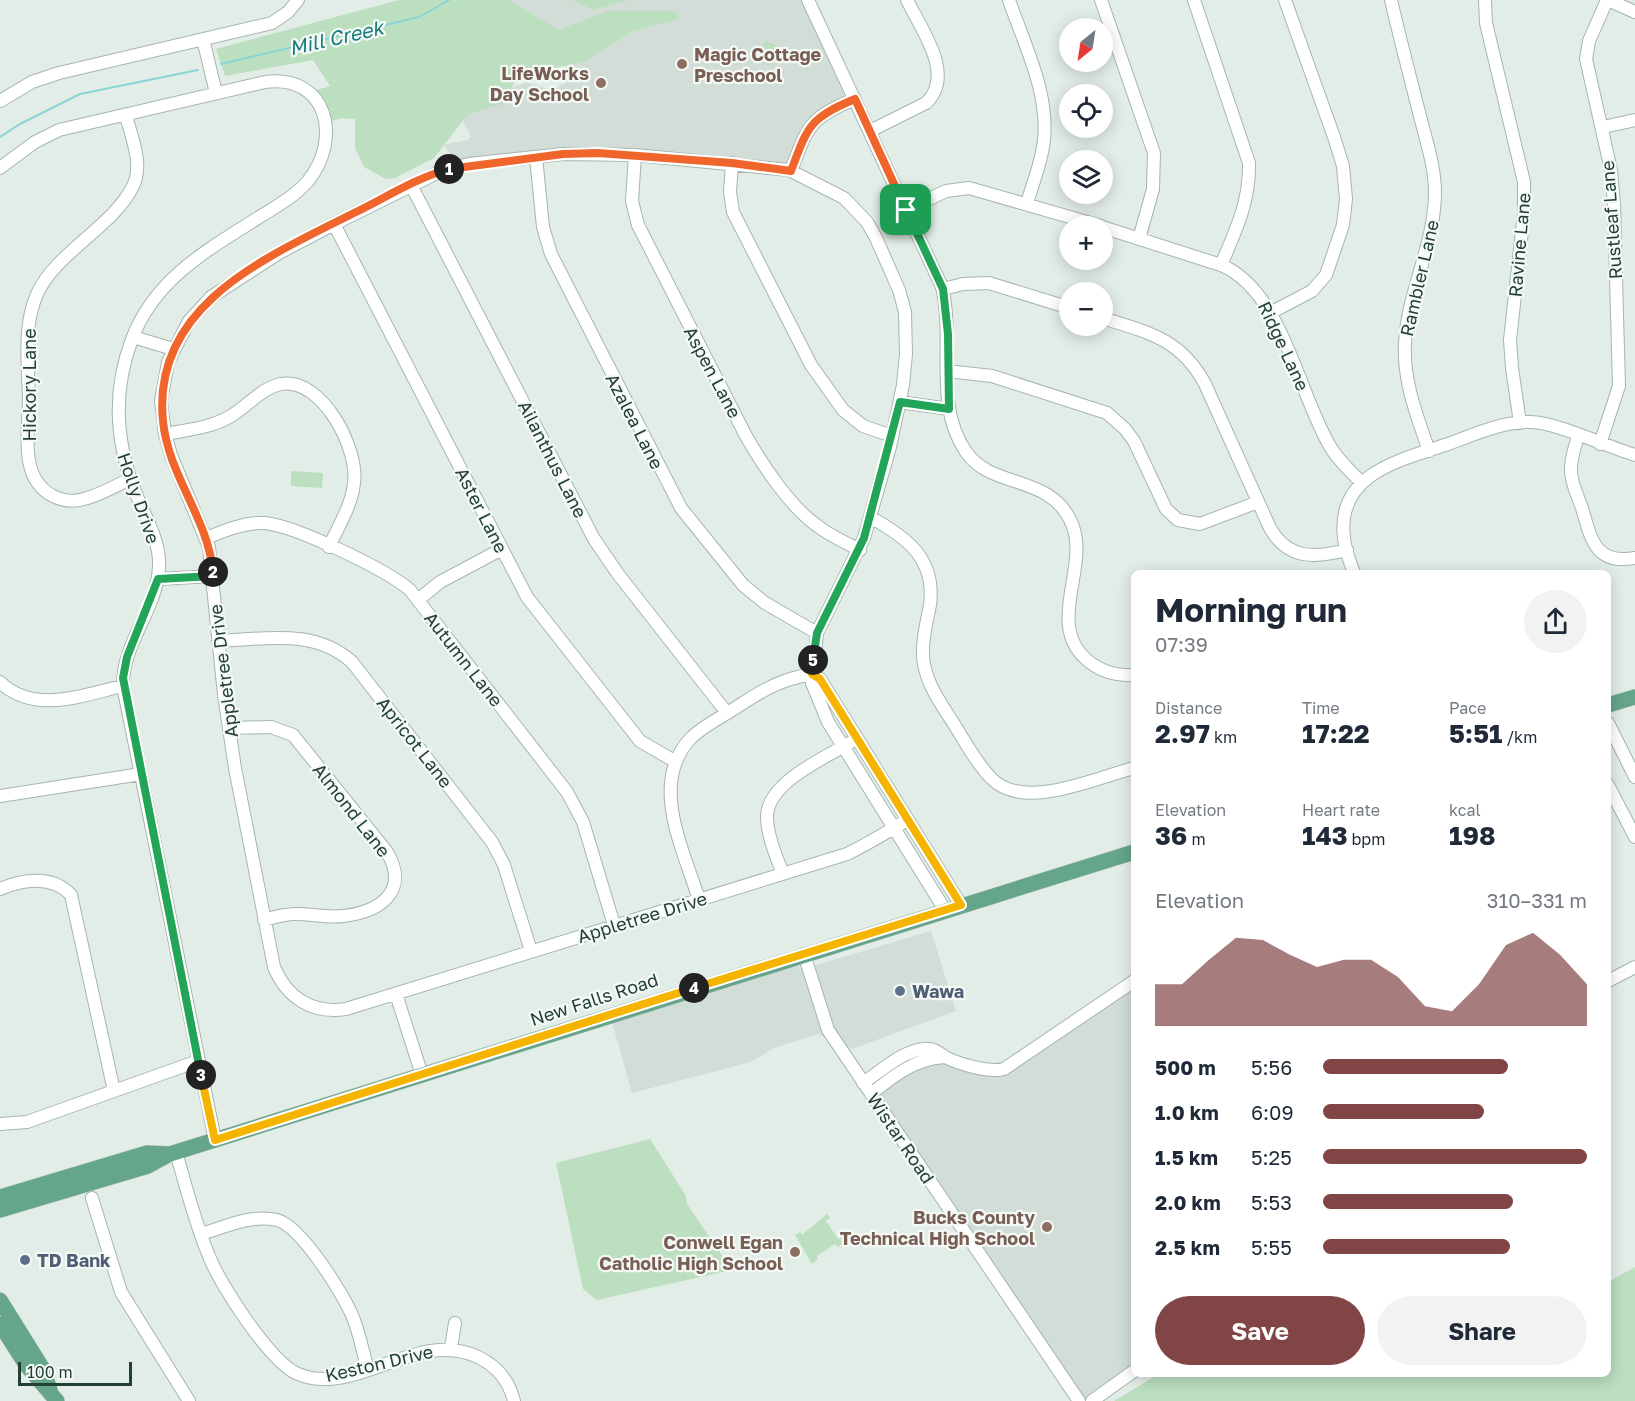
<!DOCTYPE html>
<html lang="en">
<head>
<meta charset="utf-8">
<style>
	body { margin:0; font-family:"Golos Text",sans-serif; background:#f2f2f3; color:#1f2937; height:100vh; display:flex; flex-direction:column; font-size:22px; white-space:nowrap }
	* { box-sizing:border-box; margin:0 }
	p { font-size:20px; color:#747a83 }
	.icon { flex:none; width:33px; height:33px; fill:none; stroke:currentColor; stroke-width:2; stroke-linecap:round; stroke-linejoin:round }
	.map { position:relative; flex:1; overflow:hidden }
	.drawer { position:absolute; left:1131px; top:570px; width:480px; height:807px; display:flex; flex-direction:column; background:#fff; border-radius:9px; box-shadow:0 3px 15px #0003 }
	.drawer>* { flex:none }
	.needle { width:39px; rotate:210deg }
	.fabs { position:absolute; left:1059px; top:18px; display:grid; gap:12px }
	.fabs a { display:grid; place-items:center; width:54px; height:54px; border-radius:50%; background:#fff; box-shadow:0 3px 15px #0003; font-size:30px }
	.scale { position:absolute; left:18px; bottom:15px; width:114px; box-sizing:border-box; padding-left:6px; border:3px solid #224033; border-top:0; font-size:16px; line-height:21px; white-space:nowrap; color:#224033; -webkit-text-stroke:4px #f4f9f6; paint-order:stroke }
	.pin { position:absolute; display:grid; place-items:center; width:51px; height:51px; color:#fff; margin:-26px; border-radius:12px; box-shadow:0 3px 9px #0006 }
	.km { position:absolute; width:30px; height:30px; margin:-15px; border-radius:50%; background:#222; color:#fff; font-size:16px; line-height:30px; text-align:center }
	.round { display:grid; place-items:center; flex:none; width:63px; height:63px; border-radius:32px; background:#f2f2f3 }
	.overview { display:flex; align-items:center; justify-content:space-between; height:102px; padding:0 24px }
	h1 { font-size:33px; font-weight:700; line-height:45px }
	.metrics { display:grid; grid-template-columns:repeat(3,1fr); gap:9px; height:102px; padding:6px 24px }
	.metrics div { display:grid; align-content:center }
	.metrics b { font-size:26px; font-weight:700 }
	.metrics small { font-size:16px; font-weight:400 }
	.metrics p { font-size:16px }
	.chart { height:168px; padding:12px 24px }
	.chart p { display:flex; justify-content:space-between }
	.chart svg { width:100%; height:108px; margin-top:6px; fill:#814545; opacity:.7 }
	.button { display:flex; gap:12px; margin-top:auto; padding:12px 24px }
	.button a { flex:1; height:69px; border-radius:36px; background:#814545; color:#fff; font-size:24px; font-weight:700; line-height:69px; text-align:center }
	.button a+a { background:#f2f2f3; color:#1f2937 }
	ul { padding:0 24px; list-style:none; font-size:20px }
	li { display:grid; grid-template-columns:96px 72px 1fr; align-items:center; height:45px }
	li i { height:15px; border-radius:8px; background:#814545 }
	.map>svg:first-child { display:block }
</style>
</head>
<body>
<div class="map">
<svg width="1635" height="1401" viewBox="0 0 1635 1401">
	<rect width="100%" height="100%" fill="#e3ede7"/>
	<!-- built -->
	<path fill="#d1ddd6" d="M496 0H801L844 94 842 98 814 116 805 125 787 164 600 149 456 162 444 145 467 140 471 137 463 121 468 114 504 91 527 82 551 90 565 83 570 71Z
		M931 931 956 1011 852 1049 818 1034 774 1048 751 1062 632 1093 612 1022 797 966 803 969Z
		M1134 981V1371L1092 1401H1078L863 1083 913 1051 998 1070Z"/>
	<!-- green -->
	<path fill="#bbdfbf" d="M399 0H508L559 30 608 11H675L679 19 633 31 587 60 517 78 502 104 468 114 434 158 395 178 386 179 364 167 355 148V119L342 118 332 121 313 91 330 86 313 60 225 76 216 49Z
		M572 0H628L594 10Z
		M765 41 778 46 770 66 758 61Z
		M291 471 323 473 322 488 291 486Z
		M650 1139 686 1196 687 1204 732 1270 597 1300 583 1289 556 1163Z
		M827 1214 830 1218 826 1221 838 1239 843 1237 846 1241 838 1247 835 1244 817 1256 818 1259 812 1264 795 1235 800 1232 802 1235Z
		M1635 1267V1401H1114L1159 1374H1608V1282Z"/>
	<g fill="none" stroke-linecap="round" stroke-linejoin="round">
		<!-- stream -->
		<path stroke="#89d4d4" stroke-width="2" d="M221 64 419 17 449 0
			M0 137 20 124 80 94 198 70"/>
		<defs>
			<path id="minor" d="M808 0 942 287C955 341 933 404 966 452 992 490 1051 473 1072 524 1090 567 1045 624 1087 660 1100 671 1117 676 1134 675
				M1009 0C1024 44 1049 92 1044 140 1042 161 1033 183 1027 203
				M1101 0 1154 153 1153 189 1139 239
				M1194 0 1249 163C1250 201 1236 230 1221 265
				M1391 0C1400 39 1410 77 1420 116 1426 140 1435 167 1435 192 1435 245 1407 292 1405 344 1403 381 1417 416 1429 451
				M1485 0 1486 23 1524 182V213L1510 340 1512 368 1520 423
				M1608 0 1635 12
				M203 39 216 93
				M0 101 32 82 59 73 272 23 288 12 298 0
				M126 115C131 137 144 164 133 186 114 226 56 252 37 294 23 326 28 363 29 397 29 431 18 478 53 496 63 501 74 502 84 499 100 495 115 486 130 479
				M1603 127 1635 120
				M870 131 926 103C956 75 921 29 907 0
				M635 155 632 201 638 225 746 436C763 466 791 508 819 527 831 536 846 543 860 550
				M536 157 543 227 551 254 681 508 743 585 765 603 817 633
				M732 163 730 192 733 212 811 365 843 410 863 426 892 436
				M0 168 35 142 59 130 265 82C328 74 342 139 308 181 295 196 277 206 261 216 209 249 155 278 132 339 111 395 116 447 139 501 148 522 160 543 159 566 158 608 122 643 123 686L215 1140
				M791 171C808 126 809 118 855 99
				M411 185 594 539 618 574 727 713
				M906 210 946 191 969 188 1101 226
				M334 224 527 597 640 741 676 762
				M1102 227 1221 265C1283 291 1298 394 1331 448 1339 461 1351 472 1362 483
				M943 289 963 284 989 283 1070 308
				M1270 313 1312 291 1326 275 1343 225 1346 199 1343 166 1334 137 1285 0
				M1102 318C1148 332 1181 339 1205 384L1270 528C1288 560 1315 558 1347 550
				M133 337 173 349
				M947 371 992 376 1107 413 1125 429 1134 441 1166 509 1178 520 1200 524 1258 502
				M900 402 949 409
				M165 434C187 430 211 428 231 416 248 406 261 388 281 384 322 377 359 449 354 483 352 505 338 527 329 547
				M1578 436C1575 447 1570 460 1571 472 1572 485 1578 497 1582 508 1591 539 1595 565 1635 558
				M1600 444 1619 386 1614 204 1611 170 1586 59 1589 41 1607 0
				M870 517C906 537 936 558 930 605 927 621 922 638 923 655 924 683 943 706 957 729 967 745 977 764 991 778 1023 812 1095 778 1134 768
				M206 538C224 531 245 522 264 523 294 525 387 570 410 590L567 792 583 822 614 925
				M1354 573C1350 562 1345 550 1344 538 1336 473 1401 460 1448 444 1473 435 1503 421 1531 422 1555 422 1608 447 1635 455
				M158 579 213 576
				M418 600 440 582 502 549
				M218 641C265 639 314 628 352 662L492 842 504 865 531 951
				M812 674 820 679 961 905
				M0 682C34 715 83 695 123 686
				M1608 723 1635 777
				M229 728 271 727 293 735 387 852C410 891 380 912 343 916 327 918 312 914 296 914 285 914 274 917 264 920
				M1608 785 1635 837
				M0 796 141 774
				M907 820C887 832 868 844 847 854L346 1009C312 1014 287 998 274 967L235 768 224 695 209 547 171 455 165 434 161 401 168 362 189 321 211 297 279 253 334 224 441 171 469 164 563 154 635 155 789 170 844 198 867 222 876 238 899 290 905 312 906 354 903 385 890 447 864 538 817 633 812 683 828 722 945 910
				M783 874C776 856 767 835 767 816 768 782 825 758 851 742
				M0 889C23 879 53 875 71 895L114 1091
				M699 900C684 850 648 783 691 738 702 727 716 720 729 712 759 693 776 680 812 674
				M804 954 828 1030 1079 1401
				M1608 981 1635 967
				M396 994 422 1075
				M863 1083C881 1071 902 1051 924 1049 933 1048 938 1052 945 1057 959 1064 989 1073 1004 1069L1134 981
				M871 1094C893 1076 916 1058 945 1057
				M0 1124 27 1122 198 1061
				M176 1152C186 1187 195 1223 209 1256 220 1285 271 1363 298 1374 356 1398 417 1328 478 1357 497 1366 509 1381 514 1401
				M92 1198 121 1292 189 1401
				M201 1234C225 1227 252 1214 277 1220 301 1226 345 1296 354 1320 360 1336 363 1353 368 1369
				M451 1348 455 1323
				M1092 1401 1134 1371"/>
			<path id="major" d="M1608 705 1635 697
				M0 1197 147 1153 170 1154
				M0 1210 148 1166 170 1154 1134 852
				M0 1300 43 1369 50 1390
				M0 1324 26 1365 57 1401"/>
		</defs>
		<!-- minor casing -->
		<use href="#minor" stroke="#a5b6ad" stroke-width="14"/>
		<!-- major casing -->
		<use href="#major" stroke="#c1cac6" stroke-width="16"/>
		<!-- minor -->
		<use href="#minor" stroke="#fff" stroke-width="12"/>
		<!-- major -->
		<use href="#major" stroke="#65a58b" stroke-width="15"/>
	</g>
	<g fill="none" stroke-linecap="round" stroke-linejoin="round">
		<defs>
			<path id="split-1" d="M449 169 563 154 598 153 732 163 791 171C808 126 809 118 855 99L906 210"/>
			<path id="split-2" d="M213 572C208 518 168 475 163 421 151 305 267 257 354 213 385 198 416 178 449 169"/>
			<path id="split-3" d="M201 1075 123 678 127 657 158 579 213 576V572"/>
			<path id="split-4" d="M201 1075 215 1140 694 988"/>
			<path id="split-5" d="M694 988 961 905 820 679 812 674 813 660"/>
			<path id="split-6" d="M813 660 817 633 864 538 900 402 949 409 948 334 943 289 906 210"/>
		</defs>
		<!-- split-1 casing -->
		<use href="#split-1" stroke="#fff" stroke-width="12"/>
		<!-- split-2 casing -->
		<use href="#split-2" stroke="#fff" stroke-width="12"/>
		<!-- split-3 casing -->
		<use href="#split-3" stroke="#fff" stroke-width="12"/>
		<!-- split-4 casing -->
		<use href="#split-4" stroke="#fff" stroke-width="12"/>
		<!-- split-5 casing -->
		<use href="#split-5" stroke="#fff" stroke-width="12"/>
		<!-- split-6 casing -->
		<use href="#split-6" stroke="#fff" stroke-width="12"/>
		<!-- split-1 -->
		<use href="#split-1" stroke="#f0652b" stroke-width="8"/>
		<!-- split-2 -->
		<use href="#split-2" stroke="#f0652b" stroke-width="8"/>
		<!-- split-3 -->
		<use href="#split-3" stroke="#22a559" stroke-width="8"/>
		<!-- split-4 -->
		<use href="#split-4" stroke="#f5b400" stroke-width="8"/>
		<!-- split-5 -->
		<use href="#split-5" stroke="#f5b400" stroke-width="8"/>
		<!-- split-6 -->
		<use href="#split-6" stroke="#22a559" stroke-width="8"/>
	</g>
	<!-- markers -->
	<g fill="#8d6e63" stroke="#f4f9f6" stroke-width="2">
		<circle cx="682" cy="64" r="6"/>
		<circle cx="601" cy="83" r="6"/>
		<circle cx="1047" cy="1227" r="6"/>
		<circle cx="795" cy="1252" r="6"/>
	</g>
	<g fill="#5c6f8a" stroke="#f4f9f6" stroke-width="2">
		<circle cx="900" cy="991" r="6"/>
		<circle cx="25" cy="1260" r="6"/>
	</g>
	<g text-anchor="middle" dominant-baseline="central" stroke-width="4.5" stroke-linejoin="round" paint-order="stroke">
		<!-- education labels -->
		<g font-size="18" font-weight="bold" fill="#785e54" stroke="#f4f9f6" text-anchor="end">
			<text x="694" y="54" text-anchor="start">Magic Cottage<tspan x="694" dy="21">Preschool</tspan></text>
			<text x="589" y="73">LifeWorks<tspan x="589" dy="21">Day School</tspan></text>
			<text x="1035" y="1217">Bucks County<tspan x="1035" dy="21">Technical High School</tspan></text>
			<text x="783" y="1242">Conwell Egan<tspan x="783" dy="21">Catholic High School</tspan></text>
		</g>
		<!-- street labels -->
		<g font-size="18" fill="#224033" stroke="#f4f9f6">
			<text transform="translate(1611 220) rotate(-94)">Rustleaf Lane</text>
			<text transform="translate(1519 245) rotate(-85)">Ravine Lane</text>
			<text transform="translate(1419 278) rotate(-77)">Rambler Lane</text>
			<text transform="translate(1284 346) rotate(65)">Ridge Lane</text>
			<text transform="translate(713 372) rotate(62)">Aspen Lane</text>
			<text transform="translate(29 385) rotate(-90)">Hickory Lane</text>
			<text transform="translate(635 421) rotate(63)">Azalea Lane</text>
			<text transform="translate(553 459) rotate(63)">Ailanthus Lane</text>
			<text transform="translate(139 498) rotate(71)">Holly Drive</text>
			<text transform="translate(482 510) rotate(63)">Aster Lane</text>
			<text transform="translate(464 659) rotate(52)">Autumn Lane</text>
			<text transform="translate(223 671) rotate(-97)">Appletree Drive</text>
			<text transform="translate(415 742) rotate(52)">Apricot Lane</text>
			<text transform="translate(352 810) rotate(52)">Almond Lane</text>
			<text transform="translate(642 917) rotate(-17)">Appletree Drive</text>
			<text transform="translate(594 999) rotate(-18)">New Falls Road</text>
			<text transform="translate(901 1138) rotate(56)">Wistar Road</text>
			<text transform="translate(379 1363) rotate(-13)">Keston Drive</text>
		</g>
		<!-- service labels -->
		<g font-size="18" font-weight="bold" fill="#4e5e75" stroke="#f4f9f6" text-anchor="start">
			<text x="912" y="991">Wawa</text>
			<text x="37" y="1260">TD Bank</text>
		</g>
		<!-- water labels -->
		<g font-size="20" font-style="italic" fill="#197c7e" stroke="#f4f9f6">
			<text transform="translate(336 37) rotate(-13)">Mill Creek</text>
		</g>
	</g>
</svg>
<div class="fabs">
<a><svg class="needle" viewBox="-14 -14 28 28"><path d="M0-13l5 13h-10z" fill="#e53935"/><path d="M0 13l5-13h-10z" fill="#747a83"/></svg></a>
<a><svg class="icon" aria-label="locate" viewBox="0 0 24 24"><circle cx="12" cy="12" r="6"/><path d="M12 2v4M12 18v4M2 12h4M18 12h4"/></svg></a>
<a><svg class="icon" aria-label="layers" viewBox="0 0 24 24"><path d="M12 4l9 5-9 5-9-5zM3 14l9 5 9-5"/></svg></a>
<a>+</a>
<a>−</a>
</div>
<div class="scale">100 m</div>
<div class="pin" style="left:906px;top:210px;background:#1e9e55"><svg class="icon" aria-label="arrive" viewBox="0 0 24 24"><path d="M6 21V4h12l-3 4 3 4H6"/></svg></div>
<b class="km" style="left:449px;top:169px">1</b>
<b class="km" style="left:213px;top:572px">2</b>
<b class="km" style="left:201px;top:1075px">3</b>
<b class="km" style="left:694px;top:988px">4</b>
<b class="km" style="left:813px;top:660px">5</b>
<section class="drawer">
<div class="overview"><div><h1>Morning run</h1><p>07:39</p></div><a class="round"><svg class="icon" aria-label="share" viewBox="0 0 24 24"><path d="M12 15V3M7 8l5-5 5 5M5 13v7h14v-7"/></svg></a></div>
<div class="metrics">
<div><p>Distance</p><b>2.97<small> km</small></b></div>
<div><p>Time</p><b>17:22</b></div>
<div><p>Pace</p><b>5:51<small> /km</small></b></div>
</div>
<div class="metrics">
<div><p>Elevation</p><b>36<small> m</small></b></div>
<div><p>Heart rate</p><b>143<small> bpm</small></b></div>
<div><p>kcal</p><b>198</b></div>
</div>
<div class="chart"><p><span>Elevation</span>310–331 m</p>
<svg viewBox="0 0 160 44" preserveAspectRatio="none"><path d="M0 44V27L10 27L20 17L30 8L40 9L50 15L60 20L70 17L80 17L90 24L100 36L110 38L120 27L130 11L140 6L150 15L160 27V44z"/></svg>
</div>
<ul>
<li><b>500 m</b>5:56<i style="width:70%"></i></li>
<li><b>1.0 km</b>6:09<i style="width:61%"></i></li>
<li><b>1.5 km</b>5:25<i style="width:100%"></i></li>
<li><b>2.0 km</b>5:53<i style="width:72%"></i></li>
<li><b>2.5 km</b>5:55<i style="width:71%"></i></li>
</ul>
<div class="button"><a>Save</a><a>Share</a></div>
</section>
</div>
</body>
</html>
